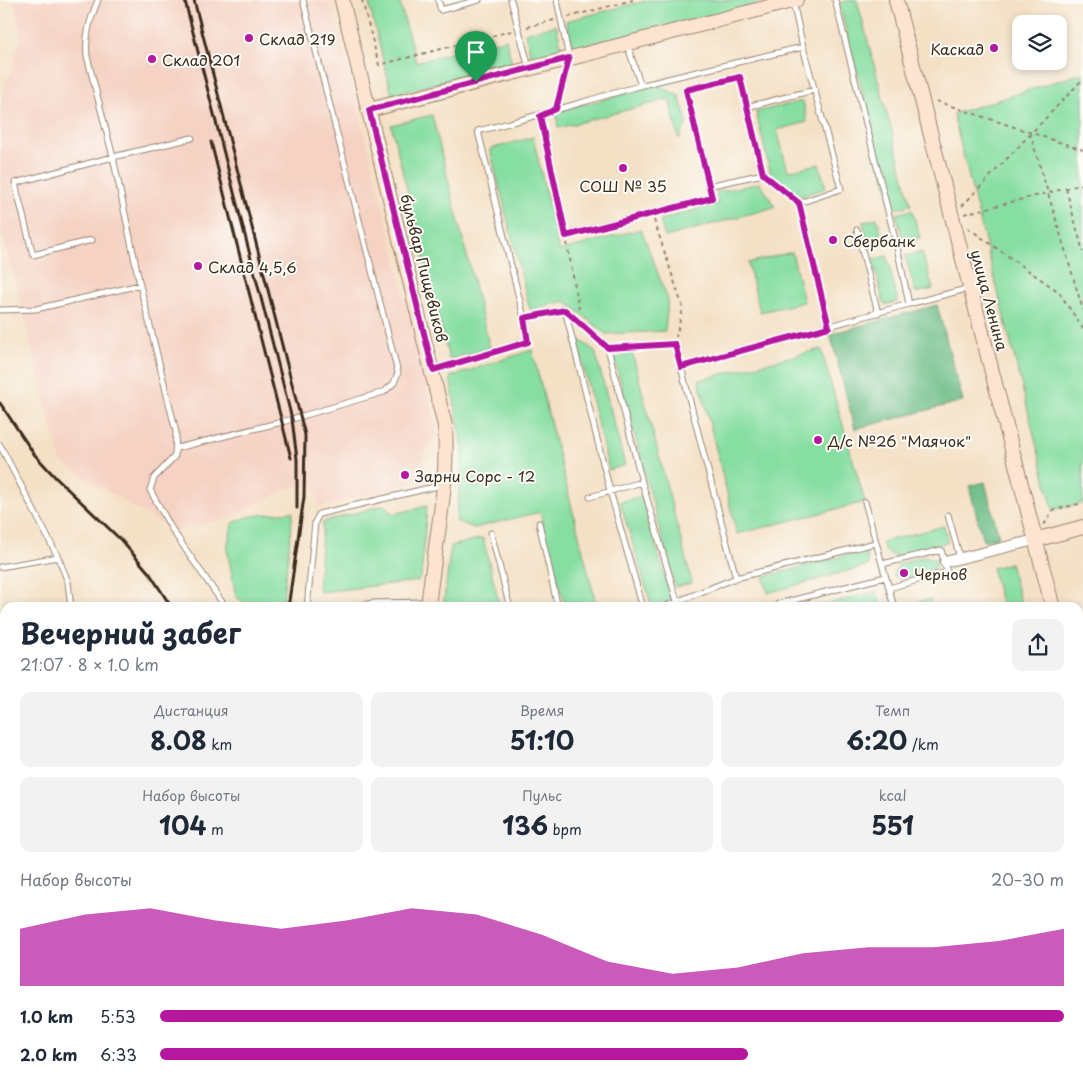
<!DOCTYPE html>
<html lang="ru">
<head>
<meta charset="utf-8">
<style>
	body { margin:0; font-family:"Playpen Sans",sans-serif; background:#f2f2f3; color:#1f2937; height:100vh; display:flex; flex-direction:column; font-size:19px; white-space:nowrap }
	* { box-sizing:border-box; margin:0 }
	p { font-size:16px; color:#747a83 }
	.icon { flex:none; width:28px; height:28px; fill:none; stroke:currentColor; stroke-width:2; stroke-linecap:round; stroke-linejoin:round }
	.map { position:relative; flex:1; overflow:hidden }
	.drawer { position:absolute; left:0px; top:602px; width:1084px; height:481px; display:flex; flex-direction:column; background:#fff; border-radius:15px 15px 0 0; box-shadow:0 2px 8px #0003 }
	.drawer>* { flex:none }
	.tools { position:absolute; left:1012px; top:15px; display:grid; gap:10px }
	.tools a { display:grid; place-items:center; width:55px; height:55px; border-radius:10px; background:#fff; box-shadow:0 2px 8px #0003; font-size:25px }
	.pin { position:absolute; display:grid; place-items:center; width:42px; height:42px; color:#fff; margin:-51px -21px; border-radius:50% 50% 50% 0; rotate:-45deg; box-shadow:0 0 5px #0007 }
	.pin .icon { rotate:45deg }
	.round { display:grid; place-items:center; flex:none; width:52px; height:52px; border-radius:10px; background:#f2f2f3 }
	.headline { display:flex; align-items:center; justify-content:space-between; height:85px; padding:0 20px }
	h1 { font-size:28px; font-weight:700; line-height:38px }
	.figures { display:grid; grid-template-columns:repeat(3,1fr); gap:8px; height:85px; padding:5px 20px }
	.figures div { display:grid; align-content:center; border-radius:10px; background:#f2f2f3; text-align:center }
	.figures b { font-size:25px; font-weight:700 }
	.figures small { font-size:14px; font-weight:400 }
	.figures p { font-size:14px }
	.chart { height:140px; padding:10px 20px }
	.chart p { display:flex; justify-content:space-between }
	.chart svg { width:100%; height:90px; margin-top:5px; fill:#b5179e; opacity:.7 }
	ul { padding:0 20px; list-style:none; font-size:16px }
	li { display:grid; grid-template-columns:80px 60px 1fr; align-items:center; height:38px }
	li i { height:12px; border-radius:6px; background:#b5179e }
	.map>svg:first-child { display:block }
</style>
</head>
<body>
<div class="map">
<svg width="1083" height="1083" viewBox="0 0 1083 1083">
	<rect width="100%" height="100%" fill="#fdfcf7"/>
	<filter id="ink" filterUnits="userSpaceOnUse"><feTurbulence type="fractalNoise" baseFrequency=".02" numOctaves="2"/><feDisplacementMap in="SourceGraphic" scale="10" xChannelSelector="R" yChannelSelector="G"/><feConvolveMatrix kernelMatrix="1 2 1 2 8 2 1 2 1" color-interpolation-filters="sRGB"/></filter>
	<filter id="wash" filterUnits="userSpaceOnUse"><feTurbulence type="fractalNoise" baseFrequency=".0096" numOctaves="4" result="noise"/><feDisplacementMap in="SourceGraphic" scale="20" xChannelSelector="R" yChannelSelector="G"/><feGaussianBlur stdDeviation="1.12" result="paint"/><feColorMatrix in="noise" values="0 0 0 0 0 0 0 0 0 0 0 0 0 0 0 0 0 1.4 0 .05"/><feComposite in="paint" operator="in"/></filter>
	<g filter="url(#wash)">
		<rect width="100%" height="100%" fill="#f4e0c5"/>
		<!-- built -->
		<path fill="#f5d2c3" d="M14 0H323L332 7 386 218 437 432 423 457 428 480 319 507 314 484 287 489 230 518 173 531 61 462 4 239 0 236V104L21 39Z"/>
		<!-- green -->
		<path fill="#87dea2" stroke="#618460" d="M368 0H399L416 62 506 39 512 64 392 95Z
			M649 0H774L573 48 566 21Z
			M850 0H857L911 205 893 209 839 3Z
			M556 25 562 49 531 57 525 33Z
			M1083 73V503L1053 510 953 114Z
			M657 85 679 96 687 122 679 139 669 99 558 128 556 112Z
			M803 101 807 122 777 130 788 171 819 164 826 188 798 197 771 175 756 112Z
			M432 115 490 349 449 359 391 125Z
			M533 137 559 251 641 229 668 300 665 331 606 334 565 301 530 310 490 149Z
			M760 183 775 207 665 237 660 220 718 203 716 192Z
			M912 210 920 238 904 242 896 214Z
			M877 218 884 244 869 247 863 222Z
			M792 252 804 302 760 312 748 263Z
			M922 252 933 289 916 293 905 256Z
			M887 256 898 302 884 305 873 259Z
			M576 337 595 351 625 465 609 470Z
			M821 349 865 502 737 534 699 380Z
			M532 350 597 607H565L540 512 474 528 456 521 463 450 450 377Z
			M632 352 692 583 675 587 614 357Z
			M641 496 674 607H652L620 502Z
			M384 505 394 514 427 506 421 577 418 581 320 592 318 588 323 522Z
			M293 512 282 607H251L236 597 227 549 232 524C248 513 274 514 293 512Z
			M944 526 948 542 894 556 885 551 882 542Z
			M483 538 500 607H443L451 546Z
			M865 550 869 565 768 593 763 577Z
			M925 556 938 561 932 571 902 580 893 575 899 564Z
			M1010 563 1022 607H1002L992 568Z
			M877 591 881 606 876 607H816Z
			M930 599 932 607H915L918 602Z
			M127 1079H252L251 1083H125Z
			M483 1079H595L596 1083H482Z
			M614 1079H812L813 1083H615Z
			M1016 1079H1050L1034 1083H1017Z"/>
		<!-- forest -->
		<path fill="#6dbd88" stroke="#547453" d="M937 305 963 401 855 429 830 334Z
			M985 482 999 537 983 541 969 486Z"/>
	</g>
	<g filter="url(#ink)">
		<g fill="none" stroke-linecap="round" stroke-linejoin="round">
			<defs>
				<path id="lane" d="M98 0C90 20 85 34 87 56L113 157 192 138
					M438 0 441 10 479 0
					M511 0 529 68
					M835 0 897 247 909 304 970 288
					M793 2 803 47 841 189 799 203 829 327
					M627 44 641 86
					M747 107 814 90
					M556 109 569 58 557 0
					M540 116 566 235 712 198 686 90 740 77 763 174 799 203
					M708 186 763 174
					M857 230 878 313
					M92 240 33 255 15 183 113 157 140 285 176 432 175 456 154 478 150 490 173 531 226 608
					M0 310 36 309 140 285
					M565 310 610 491 643 608
					M524 318 478 131C532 118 585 101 639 86 694 72 748 60 803 47
					M608 348 675 344 736 578 661 608
					M681 367 909 304
					M433 369 528 341 524 318 565 309 608 348 642 482 679 608
					M0 445 58 557 68 582 71 608
					M177 448 282 422 384 392 394 383 398 373 303 0
					M590 497 642 482
					M865 502 882 564
					M948 515 960 558
					M539 523 558 608
					M491 533 510 608
					M941 550 947 572 889 588 882 564Z
					M0 567 58 557
					M736 578 875 543
					M889 588 894 608
					M307 608 315 522 319 514 442 485
					M342 608 374 603 428 602
					M776 608 778 604 885 577
					M0 665 5 664
					M1079 865 1083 864
					M843 1079 844 1083
					M954 1079 955 1083
					M1008 1079 1009 1083
					M1054 1079 1055 1083
					M59 1083 60 1079
					M433 1083 434 1079"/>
				<path id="street" d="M945 562 1035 540"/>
				<path id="secondary" d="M342 0 445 426C449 488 434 547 428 608
					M896 0 1053 608
					M369 110 796 0
					M1035 540 1083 527
					M1079 706 1083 723
					M369 1083V1079"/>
			</defs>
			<!-- lane casing -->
			<use href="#lane" stroke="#988572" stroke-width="7"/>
			<!-- street casing -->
			<use href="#street" stroke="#988572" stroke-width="12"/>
			<!-- secondary casing -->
			<use href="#secondary" stroke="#988572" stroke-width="16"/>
			<!-- path -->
			<path stroke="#988572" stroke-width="2" stroke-dasharray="4 4" stroke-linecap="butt" d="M362 0 379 65 511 31
				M568 17 633 0
				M527 27 554 20
				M936 101 1083 150
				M1030 133 1083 310
				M1066 189 1083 252
				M962 206 1083 79
				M964 214 1083 184
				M654 220 683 308 676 337
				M968 228 1059 292 1083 329
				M567 243 579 309
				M1044 525 1053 510 1083 503
				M528 1079 530 1083
				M604 1079 605 1083"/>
			<!-- lane -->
			<use href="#lane" stroke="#fff" stroke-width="5"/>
			<!-- street -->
			<use href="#street" stroke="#fff" stroke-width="10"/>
			<!-- secondary -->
			<use href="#secondary" stroke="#fde4d1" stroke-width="14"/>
			<!-- rail -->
			<path stroke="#3b2a1e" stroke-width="3" d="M194 0 305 435 304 497 288 608
				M185 1 292 419 297 459V508
				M211 142 291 458
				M0 403 34 454 56 478 121 540 150 574 172 608
				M94 1083 95 1079"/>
		</g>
	</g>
	<g fill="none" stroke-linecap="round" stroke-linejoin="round" filter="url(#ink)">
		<defs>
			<path id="route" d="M569 58 556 109 540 116 566 236 712 198 686 90 740 77 763 174 799 203 829 327 681 367 675 344 608 348 565 310 524 318 528 342 433 370 369 110Z"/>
		</defs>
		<!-- route casing -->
		<use href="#route" stroke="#fff" stroke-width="10"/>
		<!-- route -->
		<use href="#route" stroke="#b5179e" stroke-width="6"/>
	</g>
	<!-- markers -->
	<g fill="#b5179e" stroke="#fdfcf7" stroke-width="2">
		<circle cx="249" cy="38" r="5"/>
		<circle cx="994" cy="48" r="5"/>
		<circle cx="152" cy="59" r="5"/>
		<circle cx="623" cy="168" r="5"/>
		<circle cx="833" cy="240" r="5"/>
		<circle cx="198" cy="266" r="5"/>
		<circle cx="818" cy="440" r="5"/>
		<circle cx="405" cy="475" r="5"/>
		<circle cx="904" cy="573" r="5"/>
	</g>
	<g text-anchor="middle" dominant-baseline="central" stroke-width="4" stroke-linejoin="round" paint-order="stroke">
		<!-- poi labels -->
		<g font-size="15" fill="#3b2a1e" stroke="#fdfcf7" text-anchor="start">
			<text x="259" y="38">Склад 219</text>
			<text x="984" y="48" text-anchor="end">Каскад</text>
			<text x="162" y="59">Склад 201</text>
			<text x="623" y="185" text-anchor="middle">СОШ № 35</text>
			<text x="843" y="240">Сбербанк</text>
			<text x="208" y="266">Склад 4,5,6</text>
			<text x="828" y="440">Д/с №26 "Маячок"</text>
			<text x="415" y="475">Зарни Сорс - 12</text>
			<text x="914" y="573">Чернов</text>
		</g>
		<!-- street labels -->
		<g font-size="15" fill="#3b2a1e" stroke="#fdfcf7">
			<text transform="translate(425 268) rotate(76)">бульвар Пищевиков</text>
			<text transform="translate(990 300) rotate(75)">улица Ленина</text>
		</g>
	</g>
</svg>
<div class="tools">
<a><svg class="icon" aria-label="layers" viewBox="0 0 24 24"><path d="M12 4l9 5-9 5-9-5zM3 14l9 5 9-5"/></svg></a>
</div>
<div class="pin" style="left:476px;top:82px;background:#1e9e55"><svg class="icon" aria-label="arrive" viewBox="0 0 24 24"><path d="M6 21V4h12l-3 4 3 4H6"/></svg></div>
<section class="drawer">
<div class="headline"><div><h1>Вечерний забег</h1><p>21:07 · 8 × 1.0 km</p></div><a class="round"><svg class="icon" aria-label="share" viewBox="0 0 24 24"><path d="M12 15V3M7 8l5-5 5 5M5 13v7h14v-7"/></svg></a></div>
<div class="figures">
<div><p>Дистанция</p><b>8.08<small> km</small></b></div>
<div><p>Время</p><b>51:10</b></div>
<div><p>Темп</p><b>6:20<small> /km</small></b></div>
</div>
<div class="figures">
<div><p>Набор высоты</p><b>104<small> m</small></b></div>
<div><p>Пульс</p><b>136<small> bpm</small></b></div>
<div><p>kcal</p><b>551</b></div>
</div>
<div class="chart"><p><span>Набор высоты</span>20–30 m</p>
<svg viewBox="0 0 160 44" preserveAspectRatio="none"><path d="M0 44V16L10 9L20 6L30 12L40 16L50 12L60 6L70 9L80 19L90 32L100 38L110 35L120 28L130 25L140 25L150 22L160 16V44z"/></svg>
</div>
<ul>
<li><b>1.0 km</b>5:53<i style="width:100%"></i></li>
<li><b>2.0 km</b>6:33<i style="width:65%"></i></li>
</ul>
</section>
</div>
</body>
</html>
